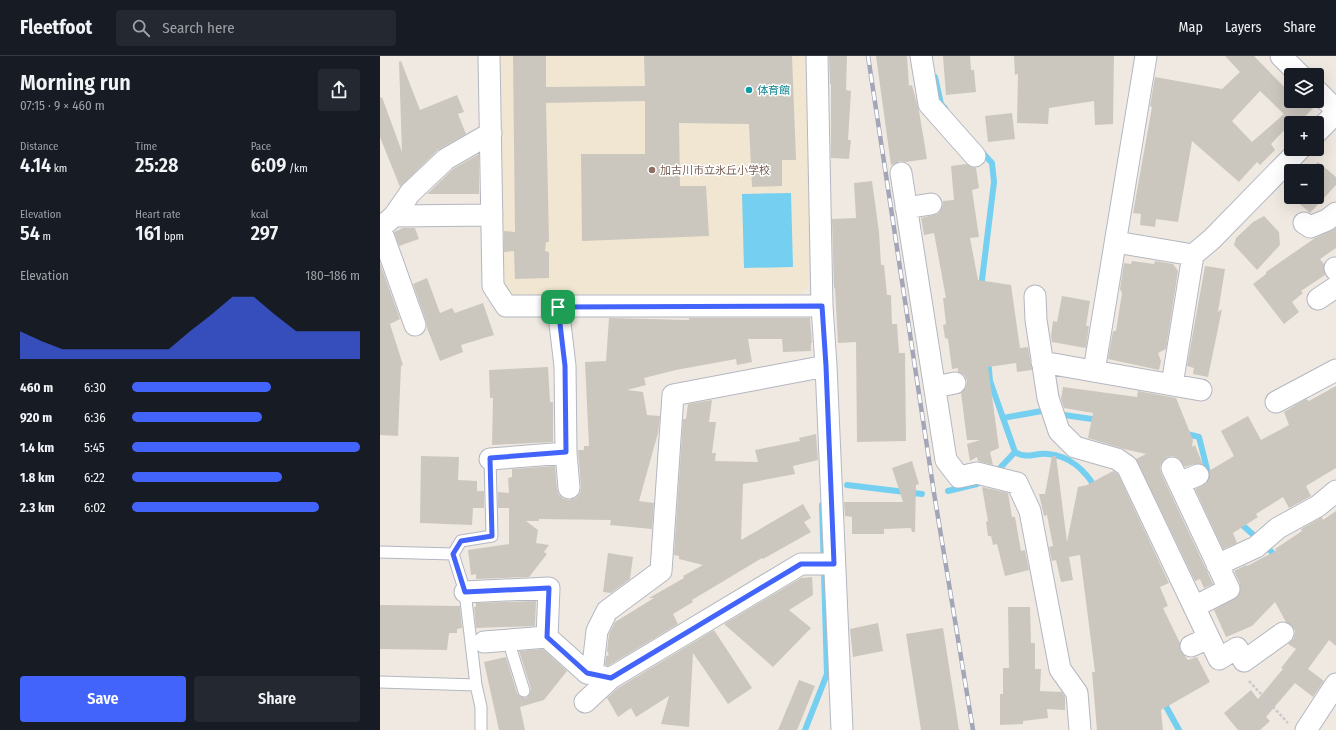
<!DOCTYPE html>
<html lang="en">
<head>
<meta charset="utf-8">
<style>
	body { margin:0; font-family:"Fira Sans Condensed","Noto Sans JP",sans-serif; background:#242831; color:#f1f3f6; height:100vh; display:flex; flex-direction:column; font-size:15px; white-space:nowrap }
	* { box-sizing:border-box; margin:0 }
	p { font-size:13px; color:#9ea1a6 }
	.icon { flex:none; width:22px; height:22px; fill:none; stroke:currentColor; stroke-width:2; stroke-linecap:round; stroke-linejoin:round }
	.map { position:relative; flex:1; overflow:hidden }
	.drawer { display:flex; flex-direction:column; background:#171b24; width:380px }
	.drawer>* { flex:none }
	.controls { position:absolute; left:904px; top:12px; display:grid; gap:8px }
	.controls a { display:grid; place-items:center; width:40px; height:40px; border-radius:4px; background:#171b24; box-shadow:0 4px 16px #0002; font-size:20px }
	.pin { position:absolute; display:grid; place-items:center; width:34px; height:34px; color:#fff; margin:-17px; border-radius:8px; box-shadow:0 2px 6px #0006 }
	.round { display:grid; place-items:center; flex:none; width:42px; height:42px; border-radius:4px; background:#242831 }
	.head { display:flex; align-items:center; justify-content:space-between; height:68px; padding:0 20px }
	h1 { font-size:22px; font-weight:600; line-height:30px }
	.metrics { display:grid; grid-template-columns:repeat(3,1fr); gap:6px; height:68px; padding:4px 20px }
	.metrics div { display:grid; align-content:center }
	.metrics b { font-size:20px; font-weight:600 }
	.metrics small { font-size:11px; font-weight:400 }
	.metrics p { font-size:11px }
	.chart { height:112px; padding:8px 20px }
	.chart p { display:flex; justify-content:space-between }
	.chart svg { width:100%; height:72px; margin-top:4px; fill:#4264fb; opacity:.7 }
	.cta { display:flex; gap:8px; margin-top:auto; padding:8px 20px }
	.cta a { flex:1; height:46px; border-radius:4px; background:#4264fb; color:#fff; font-size:16px; font-weight:600; line-height:46px; text-align:center }
	.cta a+a { background:#242831; color:#f1f3f6 }
	ul { padding:0 20px; list-style:none; font-size:13px }
	li { display:grid; grid-template-columns:64px 48px 1fr; align-items:center; height:30px }
	li i { height:10px; border-radius:5px; background:#4264fb }
	header { display:flex; align-items:center; gap:24px; box-sizing:border-box; height:56px; padding:0 20px; background:#171b24; border-bottom:1px solid #363941 }
	header strong { font-size:19px }
	nav { display:flex; gap:22px; margin-inline-start:auto; font-size:14px }
	.search { width:280px; height:36px; background:#242831; display:flex; align-items:center; gap:10px; box-sizing:border-box; padding:0 14px; border-radius:4px; color:#9ea1a6; font-size:15px }
	main { display:flex; flex:1; min-height:0 }
	.map>svg:first-child { display:block }
</style>
</head>
<body>
<header>
<strong>Fleetfoot</strong>
<div class="search"><svg class="icon" aria-label="search" viewBox="0 0 24 24"><circle cx="10" cy="10" r="6"/><path d="M15 15l6 6"/></svg>Search here</div>
<nav><a>Map</a><a>Layers</a><a>Share</a></nav>
</header>
<main>
<section class="drawer">
<div class="head"><div><h1>Morning run</h1><p>07:15 · 9 × 460 m</p></div><a class="round"><svg class="icon" aria-label="share" viewBox="0 0 24 24"><path d="M12 15V3M7 8l5-5 5 5M5 13v7h14v-7"/></svg></a></div>
<div class="metrics">
<div><p>Distance</p><b>4.14<small> km</small></b></div>
<div><p>Time</p><b>25:28</b></div>
<div><p>Pace</p><b>6:09<small> /km</small></b></div>
</div>
<div class="metrics">
<div><p>Elevation</p><b>54<small> m</small></b></div>
<div><p>Heart rate</p><b>161<small> bpm</small></b></div>
<div><p>kcal</p><b>297</b></div>
</div>
<div class="chart"><p><span>Elevation</span>180–186 m</p>
<svg viewBox="0 0 160 44" preserveAspectRatio="none"><path d="M0 44V27L10 33L20 38L30 38L40 38L50 38L60 38L70 38L80 27L90 17L100 6L110 6L120 17L130 27L140 27L150 27L160 27V44z"/></svg>
</div>
<ul>
<li><b>460 m</b>6:30<i style="width:61%"></i></li>
<li><b>920 m</b>6:36<i style="width:57%"></i></li>
<li><b>1.4 km</b>5:45<i style="width:100%"></i></li>
<li><b>1.8 km</b>6:22<i style="width:66%"></i></li>
<li><b>2.3 km</b>6:02<i style="width:82%"></i></li>
</ul>
<div class="cta"><a>Save</a><a>Share</a></div>
</section>
<div class="map">
<svg width="956" height="674" viewBox="0 0 956 674">
	<rect width="100%" height="100%" fill="#efe9e1"/>
	<!-- education -->
	<path fill="#f0e6d1" d="M113 0H426L431 229 421 238 125 239 119 227Z"/>
	<!-- water -->
	<path fill="#75cff0" d="M411 137 413 211 364 212 362 138Z"/>
	<g fill="none" stroke-linecap="round" stroke-linejoin="round">
		<!-- stream -->
		<path stroke="#75cff0" stroke-width="6" d="M555 21 561 48 565 52
			M600 94 612 107 614 126 601 232
			M608 303 610 325 635 396C647 404 656 396 668 398 690 400 706 415 716 433
			M684 359 719 364
			M623 362 662 355
			M803 377 819 381 831 429
			M620 412 635 396
			M467 429 542 438
			M568 435 597 428
			M859 466 888 492 897 502
			M783 645 799 674
			M425 674 447 618 442 449"/>
	</g>
	<!-- building -->
	<path fill="#cbc7bf" fill-rule="evenodd" d="M133 0H166V31L265 30 264 0H412L416 104H402V130L372 131 369 68 299 67 300 130H326L329 180 202 185 201 98H265V45L166 47 169 186H166L165 195 169 196V222L135 223 134 195 124 196V175L135 176Z
		M449 0H467L466 34 471 35 468 84H471L469 103 451 102V28H450Z
		M496 0H527L529 30 532 29 539 55 547 103 526 106 520 105 511 109Z
		M563 0H590L591 14H594L596 36 566 39Z
		M634 0H734L733 68 715 69 714 45 669 52 668 68 637 67 638 18 635 19Z
		M845 0H874L911 38V45H930L935 50 919 67H911L891 88 895 94 880 109 877 106 859 126 812 85 798 166 776 163 775 171 760 169 761 158 753 157 772 51 770 50 775 21 842 33 860 16ZM880 35 904 58 872 86 852 65Z
		M21 5 40 54 77 39 84 56 78 58 86 78 58 94 20 131 0 81V42L2 41 22 96 19 6Z
		M632 57 635 83 608 86 605 60Z
		M99 98V138H47L73 113Z
		M938 106 956 121V129L930 157 912 141H937V115H929Z
		M586 108 596 112 599 132 592 134 599 181 590 182 598 224 631 229 640 292 648 291 652 314 637 316 636 307 608 311 619 392 610 396 613 409 598 405 597 401 590 405 587 388 600 384H587L581 337 586 331 587 324 584 319 578 316V312L572 313 568 283 565 282 563 269 566 268 563 242H566L554 177 544 179 541 162 558 158 562 152 563 145 574 144 571 110Z
		M492 125 499 176 501 209H504L507 239H511L512 268H517L519 297H525L526 385 477 386 476 286 458 287 455 232H454L452 163 476 162 474 127Z
		M884 160 899 176 900 189 877 214 854 189 856 182 873 166Z
		M23 172H35L39 183 19 190 14 176Z
		M956 172V192L940 203 944 208 945 219 921 235 923 237 912 246 919 256 904 268 873 228 886 218V216L935 182Z
		M752 205 774 208 775 205 793 208 798 215 786 293 778 297 781 305 779 314 728 303 733 275H736L742 237 740 233 744 207 751 208Z
		M0 207 20 263 10 268 23 309 21 310 18 380 0 379Z
		M825 210 845 213 838 256 842 253 828 321 813 318 814 312 807 310Z
		M47 222 60 257 72 252 75 257 103 247 114 279 81 289 83 296 60 305 47 272 46 265 33 228Z
		M682 240 710 245 706 270H709L706 292 672 286 671 280 673 265 677 266Z
		M229 262 309 264V262H430L432 287H431V295L403 296 402 283H368L372 306 357 309 356 303 296 314 264 322 266 329 247 334 263 336 267 359 280 360 278 377 259 445 274 447 272 473 230 469 231 464 159 463V465H146L158 474 156 487 169 489 164 496 167 498 149 521 96 523V518L91 519 88 494 129 488V452H118V436L129 437 128 422 132 421V413L175 410 177 433 179 439 184 443 190 444 196 442 200 437 201 431 198 394H204V390H209L205 306 226 305Z
		M168 311 170 346H173V386L112 389 113 342H110L109 314Z
		M956 330V412L926 430 931 440 909 452 903 441 876 458 878 461 853 477 857 487 843 493 815 433 827 427 830 421 829 415 854 400 841 375 868 360 881 384 909 369 904 356 926 343 929 345Z
		M683 331 757 341 758 335 796 342 813 384 812 391 815 389 823 409 814 408 805 411 798 402 793 400 787 401 782 406 780 411 781 417 833 528 824 532 820 523 815 525 756 403 766 398 744 393 708 382 713 357 684 352 681 343Z
		M332 344 329 366H336L332 397H336L335 405 378 406 375 394 420 385 419 382 436 378 438 404 413 410 415 418 363 428 361 484 423 448 431 462 424 466 431 476 383 503 382 502 312 544 313 546 293 558 298 568 228 610 225 609 226 600 229 599 227 595 229 578 235 566 274 542H269L304 522 303 520 323 509 299 503V500L294 499 303 363H306L308 348Z
		M41 400 79 401 78 424 97 425V435H104V452H93L92 469 40 467Z
		M672 400H676L687 486 698 431 707 429 733 415 738 418 789 527 780 531 788 550 783 552 800 587V594L808 604 817 601 830 626 781 654 783 674H717L712 616H715L700 499 689 501 693 524 681 526 676 504 672 505 669 491 673 490 667 459 664 460 659 438H665Z
		M532 405 539 428 536 429 535 476H532L531 472 504 473V478H472V461L465 460 464 446H523L512 412Z
		M602 431 628 437 632 461H635L641 495 645 494 649 514 625 520 617 488 613 489 611 480H608L606 466 608 465Z
		M956 455V590L949 584 928 613 944 625 933 641 915 627 886 661 890 665 880 674H858L844 657 871 634 878 643 903 613 901 612 916 593 908 588 914 582 915 575 912 570 906 566 895 546 872 570 846 581 834 554 859 539 860 528 854 515 866 509 867 510 896 495 895 493 922 475 921 473 942 461 943 464Z
		M228 497 253 501 250 523 231 537 223 536Z
		M432 521 433 539 409 554 431 572 393 611 344 568 421 522Z
		M156 545 155 570 96 572 94 551H96V547Z
		M0 549 80 550 82 572 77 573V577H69L67 594 0 593Z
		M628 551H650L651 587H655V613H661L660 635 682 636 685 641V654L667 653 668 662 643 665V668L620 669V638H623V612H629Z
		M498 567 503 595 473 601 470 573Z
		M563 572 579 674H541L526 578Z
		M334 574 372 632 348 648 313 597 309 671 281 668 289 640 256 661 251 652 238 661 227 642 238 632Z
		M163 593 187 615 164 644 140 651 145 674H119L104 606 126 601 137 637 140 640 146 642 149 639 151 633 139 595Z
		M419 624 435 630 417 674H398Z"/>
	<g fill="none" stroke-linecap="round" stroke-linejoin="round">
		<defs>
			<path id="service" d="M0 496 73 498
				M128 584 144 635
				M0 626 96 629
				M101 674V651L96 629 85 536 73 498 81 485 112 480 110 403"/>
			<path id="minor" d="M109 0 113 230 126 250H442
				M437 0 442 250 446 310 462 674
				M541 0 549 48 595 100
				M901 0 920 19
				M937 35 956 54
				M937 76 956 57
				M521 117 566 404 579 421 597 417 637 427 650 455 680 613 697 637 700 674
				M526 152 551 148
				M14 160 30 137 66 103 111 77
				M924 167 930 171 947 164 956 157
				M0 171 35 269
				M0 172 14 160 112 159
				M736 186 813 199
				M955 212 956 214
				M655 240 656 264 668 342 679 375 695 391 737 403 747 410 839 603 857 592 864 605 903 577
				M938 243 956 231
				M178 251 185 310 186 397 189 432
				M662 306 821 334
				M714 315 766 0
				M792 329 813 199 832 183 920 93
				M555 331 575 327
				M896 346 956 314
				M110 403 186 397
				M792 412 849 533 814 551
				M799 427 818 419
				M837 509 876 491 898 472 938 450 956 435
				M85 536 169 532 167 581 207 617 224 621
				M104 586 167 581
				M811 590 829 582
				M212 618 217 575 227 555 281 515 293 339 446 310
				M205 646 231 622 421 508H453
				M926 674 956 628"/>
		</defs>
		<!-- service casing -->
		<use href="#service" stroke="#b4b7c1" stroke-width="13"/>
		<!-- minor casing -->
		<use href="#minor" stroke="#b4b7c1" stroke-width="23"/>
		<!-- path -->
		<path stroke="#c9c9c9" stroke-width="2.5" stroke-dasharray="3 2" stroke-linecap="butt" d="M869 625 908 667"/>
		<!-- service -->
		<use href="#service" stroke="#fff" stroke-width="11"/>
		<!-- minor -->
		<use href="#minor" stroke="#fff" stroke-width="21"/>
		<defs>
			<path id="rail" d="M488 0 554 437 593 674"/>
		</defs>
		<!-- rail casing -->
		<use href="#rail" stroke="#a3a6b8" stroke-width="4.5"/>
		<!-- rail -->
		<use href="#rail" stroke="#fff" stroke-width="3" stroke-dasharray="9" stroke-linecap="butt"/>
	</g>
	<g fill="none" stroke-linecap="round" stroke-linejoin="round">
		<defs>
			<path id="route" d="M442 250 446 310 454 508H421L231 622 207 617 167 581 169 532 85 536 73 498 81 485 112 480 110 402 186 396 185 310 178 251Z"/>
		</defs>
		<!-- route casing -->
		<use href="#route" stroke="#fff" stroke-width="8"/>
		<!-- route -->
		<use href="#route" stroke="#4264fb" stroke-width="5"/>
	</g>
	<!-- markers -->
	<circle fill="#0f9aa8" stroke="#fff" stroke-width="1.5" cx="369" cy="34" r="4"/>
	<circle fill="#8d6e63" stroke="#fff" stroke-width="1.5" cx="272" cy="114" r="4"/>
	<g text-anchor="middle" dominant-baseline="central" stroke-width="3" stroke-linejoin="round" paint-order="stroke">
		<!-- culture labels -->
		<g font-size="11" fill="#0d838f" stroke="#fff" text-anchor="start">
			<text x="377" y="34">体育館</text>
		</g>
		<!-- education labels -->
		<g font-size="11" fill="#785e54" stroke="#fff" text-anchor="start">
			<text x="280" y="114">加古川市立氷丘小学校</text>
		</g>
	</g>
</svg>
<div class="controls">
<a><svg class="icon" aria-label="layers" viewBox="0 0 24 24"><path d="M12 4l9 5-9 5-9-5zM3 14l9 5 9-5"/></svg></a>
<a>+</a>
<a>−</a>
</div>
<div class="pin" style="left:178px;top:251px;background:#1e9e55"><svg class="icon" aria-label="arrive" viewBox="0 0 24 24"><path d="M6 21V4h12l-3 4 3 4H6"/></svg></div>
</div>
</main>
</body>
</html>
